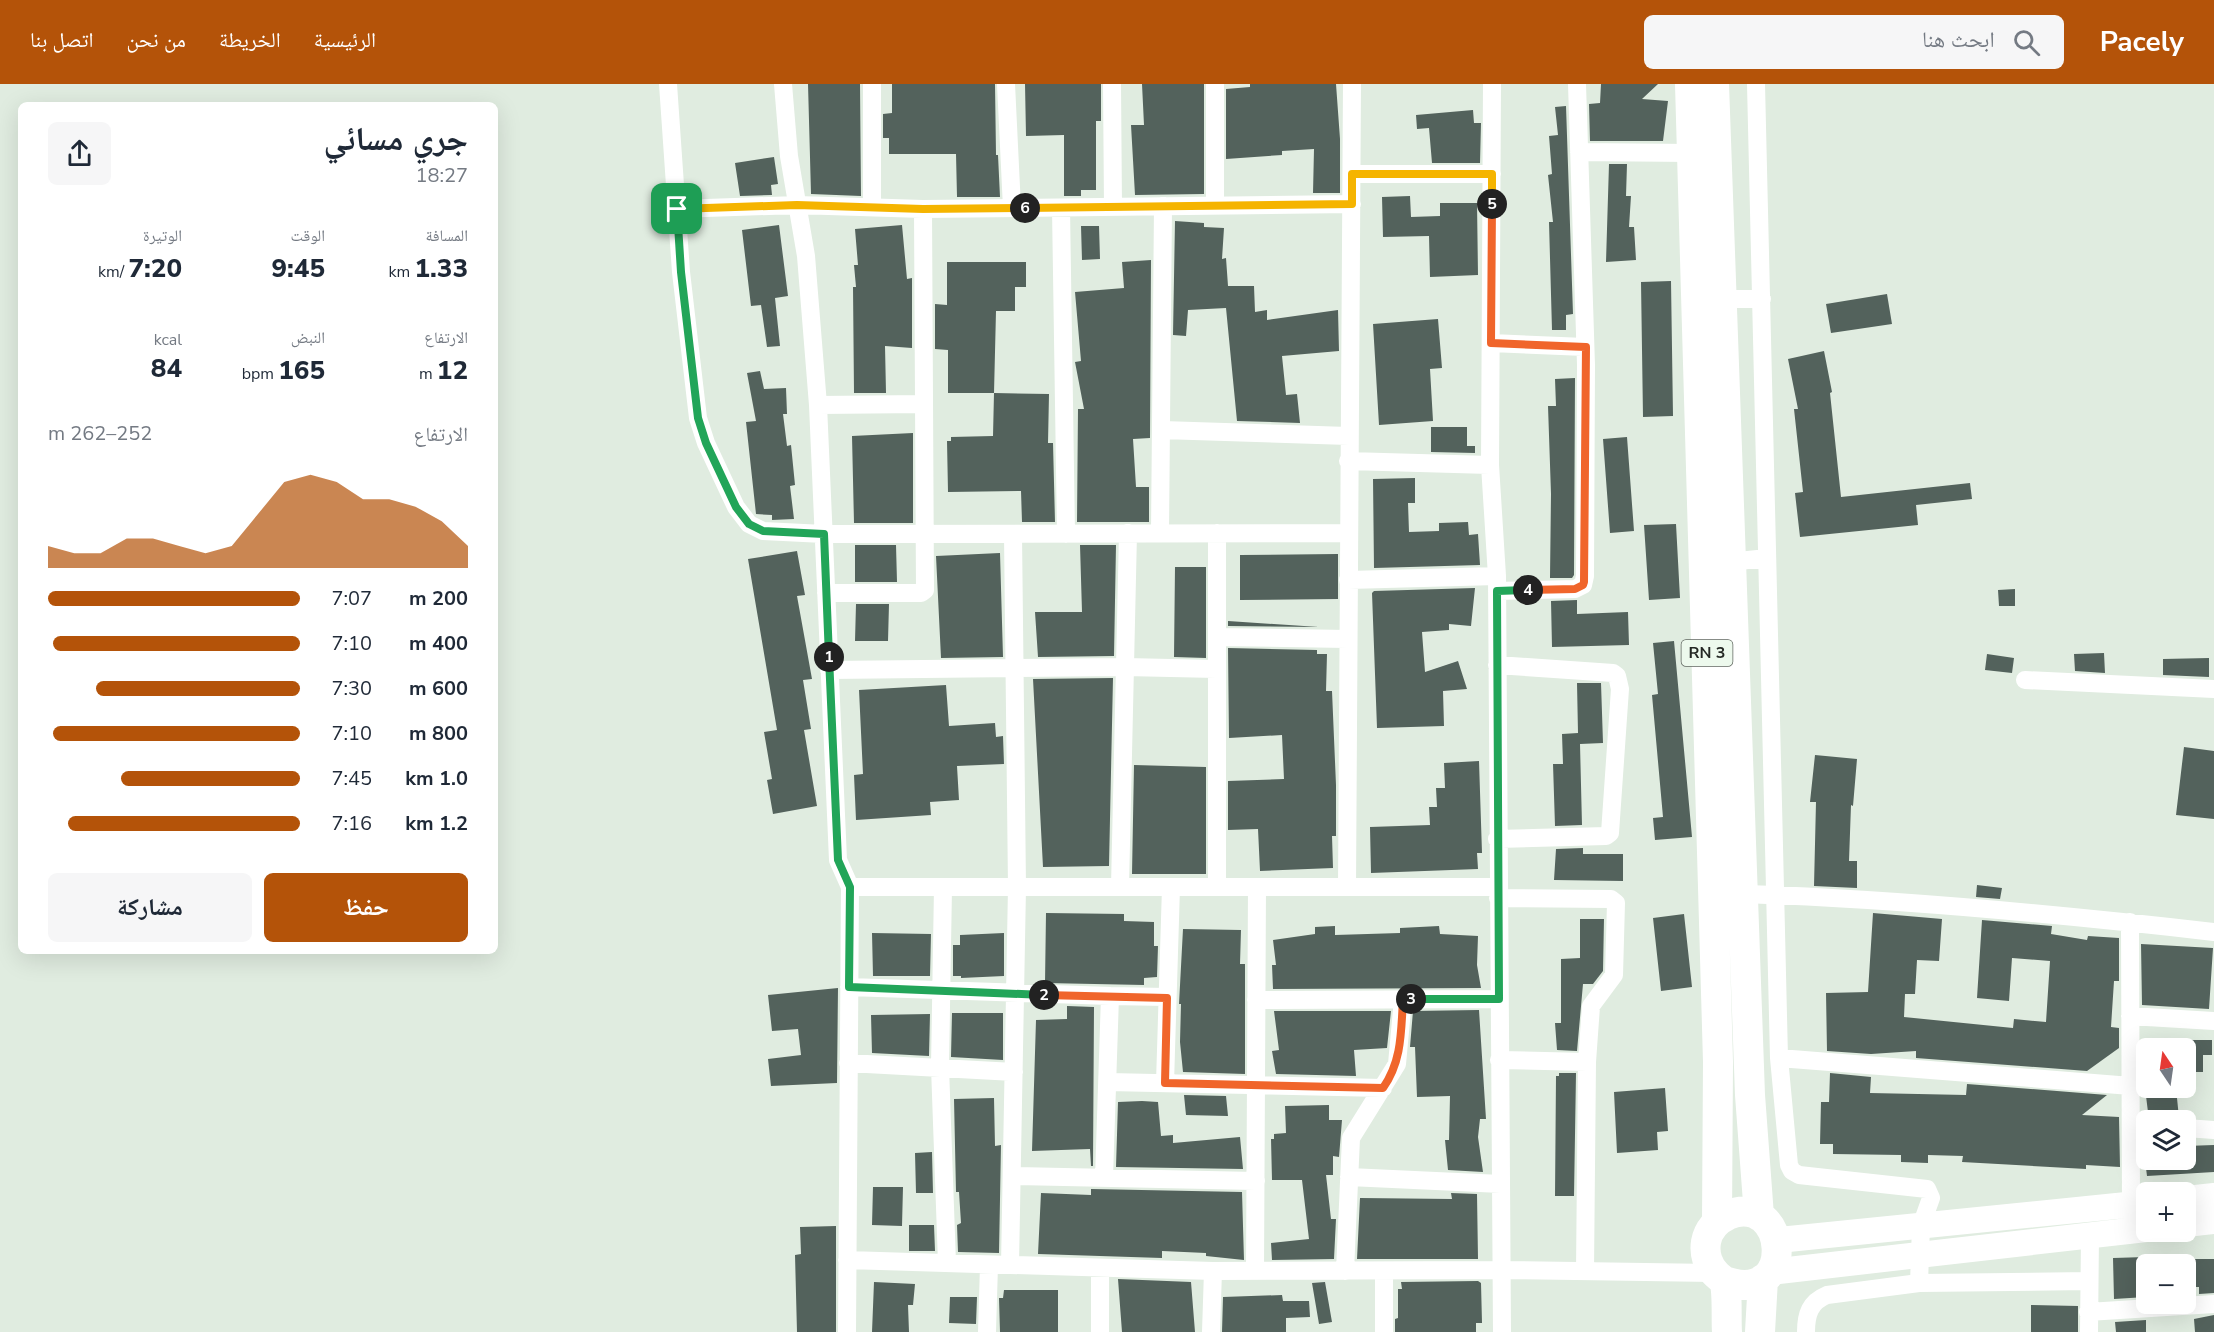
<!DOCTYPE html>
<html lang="ar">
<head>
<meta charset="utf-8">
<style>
	body { margin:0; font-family:"Nunito Sans","Noto Naskh Arabic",sans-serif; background:#f6f6f7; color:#1f2937; direction:rtl; height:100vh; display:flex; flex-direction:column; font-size:22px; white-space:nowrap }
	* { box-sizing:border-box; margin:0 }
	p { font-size:20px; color:#747a83 }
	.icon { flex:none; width:33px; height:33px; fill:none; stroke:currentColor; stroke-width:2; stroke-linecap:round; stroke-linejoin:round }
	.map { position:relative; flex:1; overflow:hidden; direction:ltr }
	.panel { position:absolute; left:18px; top:18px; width:480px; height:852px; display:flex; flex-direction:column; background:#fff; border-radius:9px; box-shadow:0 6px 24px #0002; direction:rtl }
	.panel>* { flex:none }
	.needle { width:39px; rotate:347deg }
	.tools { position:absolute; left:2136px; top:954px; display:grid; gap:12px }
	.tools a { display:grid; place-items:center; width:60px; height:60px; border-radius:9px; background:#fff; box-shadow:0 6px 24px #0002; font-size:30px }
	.pin { position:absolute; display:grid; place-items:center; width:51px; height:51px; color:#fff; margin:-26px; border-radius:12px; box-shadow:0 3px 9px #0006 }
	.km { position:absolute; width:30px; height:30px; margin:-15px; border-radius:50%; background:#222; color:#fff; font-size:16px; line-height:30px; text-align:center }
	.round { display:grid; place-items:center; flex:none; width:63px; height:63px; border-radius:9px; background:#f6f6f7 }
	.summary { display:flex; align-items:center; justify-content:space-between; height:102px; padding:0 30px }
	h1 { font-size:33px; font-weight:800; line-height:45px }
	.figures { display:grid; grid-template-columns:repeat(3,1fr); gap:9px; height:102px; padding:6px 30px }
	.figures div { display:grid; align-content:center }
	.figures b { font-size:26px; font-weight:800 }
	.figures small { font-size:16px; font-weight:400 }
	.figures p { font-size:16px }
	.chart { height:168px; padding:12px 30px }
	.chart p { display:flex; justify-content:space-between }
	.chart svg { width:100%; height:108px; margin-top:6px; fill:#b45309; opacity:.7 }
	.primary-button { display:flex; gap:12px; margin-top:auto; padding:12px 30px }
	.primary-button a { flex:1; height:69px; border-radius:9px; background:#b45309; color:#fff; font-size:24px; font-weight:800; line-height:69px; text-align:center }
	.primary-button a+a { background:#f6f6f7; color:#1f2937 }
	ul { padding:0 30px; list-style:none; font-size:20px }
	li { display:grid; grid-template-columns:96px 72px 1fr; align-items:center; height:45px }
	li i { height:15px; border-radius:8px; background:#b45309 }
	header { display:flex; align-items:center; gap:36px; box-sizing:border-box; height:84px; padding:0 30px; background:#b45309; color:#fff }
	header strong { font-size:28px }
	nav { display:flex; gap:33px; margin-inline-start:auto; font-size:21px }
	.search { width:420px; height:54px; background:#f6f6f7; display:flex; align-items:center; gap:15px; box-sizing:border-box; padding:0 21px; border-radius:9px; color:#747a83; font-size:22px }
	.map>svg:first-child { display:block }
</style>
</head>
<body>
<header>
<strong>Pacely</strong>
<div class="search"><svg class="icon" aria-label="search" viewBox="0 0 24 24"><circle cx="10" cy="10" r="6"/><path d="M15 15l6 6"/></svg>ابحث هنا</div>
<nav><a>الرئيسية</a><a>الخريطة</a><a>من نحن</a><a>اتصل بنا</a></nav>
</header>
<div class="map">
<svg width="2214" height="1248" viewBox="0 0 2214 1248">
	<rect width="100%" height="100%" fill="#e0ece0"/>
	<!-- building -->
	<path fill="#53625c" d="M808 0H860L861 112 811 110Z
		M892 0H995L996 71H998L1000 113H957L956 70H889V54H883V30L892 29Z
		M1025 0H1101V37H1096V106H1081V112H1064V51L1026 52Z
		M1142 0H1204V110L1135 111 1131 41H1144Z
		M1250 0H1336L1340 55V109H1313L1314 65 1282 67V71L1226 75V5L1250 3Z
		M1601 0H1658L1642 15 1668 17 1663 57H1590L1589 20 1600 19Z
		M1566 22 1573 230 1566 231V246H1552L1549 138H1553L1548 91 1552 90 1549 52 1558 51 1555 23Z
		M1473 26 1474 39H1481L1480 79H1432L1429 44 1417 45 1416 31Z
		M774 73 778 100 771 101 772 111 740 112 735 79Z
		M1609 80H1627L1626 112H1631L1629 143H1634L1636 176 1606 178Z
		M1410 112 1411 133 1440 132V119H1477L1478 191 1430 193 1429 152 1383 153 1382 113Z
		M1175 137 1204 139V143L1224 144 1222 175 1226 174 1228 202H1254L1255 228 1267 226V236L1338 226 1339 267 1282 272 1286 311 1297 310 1300 339 1237 337 1226 224 1188 226 1186 252 1173 251Z
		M779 141 788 212 775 214 780 262 767 263 761 221 751 222 742 146Z
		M902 141 907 195 912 194V264L885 262 886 309H854L853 203H856L854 181H858L855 145Z
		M1081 142H1099L1100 175 1082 176Z
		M1151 176 1150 354 1133 355 1136 403H1149V438H1077L1078 325H1084L1075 278 1081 277 1075 208 1124 204 1122 178Z
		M947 178H1026V203H1015V227H996L994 309H948V266L935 265V220L947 221Z
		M1671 197 1673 332 1643 333 1641 198Z
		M1887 210 1892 240 1831 249 1826 220Z
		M1438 235 1442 284 1430 285 1433 337 1379 341 1373 240Z
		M1824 267 1832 308 1830 309 1841 413 1970 399 1972 415 1916 421 1918 441 1800 453 1795 409 1803 408 1794 325H1798L1788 275Z
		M760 287 764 305 786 304 787 330H783L787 362 791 361 795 401 790 402 794 435 772 436V431L756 430 746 338 756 337 747 289Z
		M1575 294 1574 491 1572 494H1550L1551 410 1548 322H1556L1555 295Z
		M994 309 1049 310 1048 359H1053L1055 438H1022L1021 407 948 408 947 357H951V353L993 352Z
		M1431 343H1467V362H1475V369L1431 368Z
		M913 349V439H854L852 352Z
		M1627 353 1634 447 1610 449 1603 355Z
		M1415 394V419H1408L1409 448 1439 447V439L1468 438 1469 451 1478 450 1480 481 1374 484 1373 395Z
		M1676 440 1680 514 1649 516 1644 441Z
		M855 461H896L897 498H855Z
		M1080 461H1116L1114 572 1038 573 1035 528H1082Z
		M797 467 805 511 797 512 812 595 803 596 811 645 804 646 817 722 773 730 767 696 772 695 764 648 777 646 748 475Z
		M1000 469 1003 573 941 574 936 472Z
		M1338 470V515L1240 516V471Z
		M1175 483H1206V574L1174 573Z
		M1475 504 1471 542 1449 540V546L1422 548 1425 588 1458 577 1467 605 1443 607 1444 642 1377 644 1372 509 1374 507Z
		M2015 505V522H1999L1998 506Z
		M1577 516V530L1628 528 1629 561 1552 563 1551 517Z
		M856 520H889L888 557H855Z
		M1228 537 1319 543 1228 542Z
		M1674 557 1692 753 1655 756 1653 734 1663 733 1652 611 1658 610 1653 559Z
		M1228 564 1317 566V570H1327L1326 607H1332L1336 701V752H1332L1333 784 1260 787 1258 745 1228 746V697L1284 695 1282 651 1229 654Z
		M2104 569 2105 589 2075 587 2074 570Z
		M1987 570 2014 574 2012 589 1985 586Z
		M2209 574V593L2163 591V575Z
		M1113 594 1109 782 1043 783 1033 595Z
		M1577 599H1601L1603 659 1580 660 1582 741 1555 742 1553 680H1563L1562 650 1578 649Z
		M946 601 949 642 995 639 996 653 1003 652 1004 680 957 682 959 716 930 718 931 731 856 736 854 691 863 690 859 606Z
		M2184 663 2214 667V735L2176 731Z
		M1815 671 1857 675 1853 722 1851 721 1849 777H1857V804L1814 802 1816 718H1810Z
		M1479 677 1482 769H1477L1478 785 1371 789 1370 743 1430 741 1429 723H1437L1436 704H1445L1444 679Z
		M1134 681 1206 683V790H1132Z
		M1583 764V770H1623V797L1554 796 1556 765Z
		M1977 801 2002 804 2000 815 1976 813Z
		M1046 829 1124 830V837L1154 838V862H1158L1157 893 1144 894V901L1045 899Z
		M1873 829 1942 835 1939 877 1917 876 1915 910H1905L1904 933 2013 944 2014 935 2046 938 2050 877 2012 874 2009 917 1977 914 1982 836 2052 842 2051 850 2087 856 2088 852 2119 854V897H2114L2111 943 2119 944V964L2087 987 1916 974V967L1871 970 1827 967 1826 909 1868 908Z
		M1684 830 1692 903 1661 907 1653 834Z
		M1580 835H1604L1603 887 1593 900H1583L1577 967 1557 966 1555 939H1561V875L1580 874Z
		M1335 842V851L1400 849V844L1439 842 1440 850 1478 852 1477 881 1481 904 1273 905 1272 881H1276L1273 856 1315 850V843Z
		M1183 845 1241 846 1240 880H1245V990L1183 988 1180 958 1181 920H1179Z
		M872 849 931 850 930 892H873Z
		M1004 849V892L961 894V892H953V861H960V851Z
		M2141 860 2213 864 2209 925 2142 921Z
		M838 904 837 999 771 1002 768 975 801 971 798 945 772 947 768 911Z
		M1067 922 1094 923 1093 1082H1091L1090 1065 1032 1067 1036 936 1067 935Z
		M1479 926 1486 1035H1480L1478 1053 1483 1088 1448 1086 1445 1056H1449L1450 1012 1417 1013 1415 963H1410L1413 927Z
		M1274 927H1391L1387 964 1354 966 1356 992 1276 990 1272 967 1279 966Z
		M952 929H1003V976L951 973Z
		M930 930 929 972 872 969 871 931Z
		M2187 956H2212V971H2203V988H2187Z
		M1559 989H1576L1574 1112H1555L1556 992H1559Z
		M1830 989 1871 993 1870 1009 1966 1011 1967 1000 2107 1011 2082 1031 2119 1033 2120 1083 2086 1081V1085L1962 1078 1963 1072 1928 1071V1079L1901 1078V1071L1833 1070V1060H1820L1821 1018H1829Z
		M1665 1004 1668 1047 1657 1048 1658 1066 1617 1069 1614 1008Z
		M2145 1004H2176L2179 1034 2149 1036Z
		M1184 1011 1226 1012 1228 1032 1186 1031Z
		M994 1014 995 1062 1001 1061 999 1169 958 1168 957 1141 961 1139 959 1108H956L954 1015Z
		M1142 1017 1158 1018 1161 1052 1173 1051V1059L1240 1053 1243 1085 1116 1083 1118 1018Z
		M1329 1021V1036H1342L1339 1073 1333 1072V1091H1326L1331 1135H1336L1334 1175 1272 1176 1271 1159 1309 1155 1302 1096H1272L1271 1055H1274V1050L1286 1049 1285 1022Z
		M2214 1061V1088L2147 1092 2146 1084H2142V1065L2146 1064V1076H2186V1062Z
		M932 1068 933 1109H916L915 1069Z
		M873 1103H903L902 1142 872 1141Z
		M1091 1105 1242 1108 1244 1176 1206 1172V1169L1162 1167V1174L1038 1170 1041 1109 1091 1111Z
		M1451 1109 1477 1110 1478 1175H1357L1360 1114 1452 1115Z
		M909 1141H934L935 1167H909Z
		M836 1142V1248H797L795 1171 801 1170 800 1143Z
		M2146 1173V1213L2114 1215 2113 1174Z
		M2186 1175H2214V1209L2199 1210V1203H2186Z
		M1118 1195 1191 1198 1195 1248H1122Z
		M1478 1197 1481 1199 1482 1239H1476V1248H1395V1235L1398 1234V1205H1402L1401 1198Z
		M874 1198 915 1200 913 1221H908L909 1248H872Z
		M1325 1198 1332 1238 1319 1240 1312 1199Z
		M1004 1206H1058V1248H1000L999 1214H1003Z
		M1282 1211 1283 1217H1309L1310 1233 1286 1234V1248H1222L1223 1213Z
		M950 1213H977L976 1240 949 1239Z
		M2031 1221 2078 1222V1248H2031Z
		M2214 1231V1248H2195L2194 1235Z
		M2146 1236V1248H2116L2115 1238Z"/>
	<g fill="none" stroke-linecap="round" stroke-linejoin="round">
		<!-- minor -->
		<path stroke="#fff" stroke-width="18" d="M668 0 681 188 698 334 706 359 736 423 749 440 763 447 824 450 1348 449
			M783 0 789 72 806 172 818 321 838 776 850 803H1498
			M872 0V123
			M1006 0 1012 124
			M1112 0 1113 123
			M1492 0 1490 381 1497 492 1502 1248
			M1756 0 1779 974 1789 1081 1792 1087 1799 1091 1927 1105 1931 1114 1921 1142 1919 1199 1827 1211C1810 1218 1806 1230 1806 1248
			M1579 68 1692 69
			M1352 90H1492
			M1215 122V0
			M1061 124 1066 450
			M677 125 797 121 923 125 1352 120
			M1723 215H1762
			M1491 259 1585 263
			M818 321 924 320
			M1162 346 1349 352
			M1348 377 1490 381
			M1160 449 1163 122
			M1217 449V803
			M1729 478 1767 474
			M1348 496 1497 492
			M1497 507 1575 505 1583 501 1585 492 1586 281 1577 0
			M826 509H921L925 506 923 125
			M1217 553 1348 555
			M1497 581 1613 589 1617 592 1620 605 1610 749 1606 752 1497 755
			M829 586 1125 583 1217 585
			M2025 596 2214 605
			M943 803 940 983 947 1179
			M1120 803 1128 449
			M1347 803 1352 0
			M1743 810C1901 815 2057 830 2214 848
			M1498 814 1611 815 1616 819 1614 891 1591 922 1587 978 1585 1187
			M2130 838 2131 1120
			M849 903 1110 912 1104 1094
			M1110 912 1167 913
			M1256 916 1499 915
			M2130 932 2214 937
			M1779 974 2131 1002
			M1499 976 1587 978
			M848 979 1014 988
			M1108 998 1383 1004
			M1165 999 1171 803
			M2186 1044 2214 1046
			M1012 1092 1256 1097
			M1349 1093 1501 1100
			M847 1176 1213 1187 1501 1186 1714 1189
			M1010 1181 1017 803 1013 450
			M1255 1187 1257 803
			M1345 1187 1351 1054 1397 980 1403 915
			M1384 1187V1248
			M1919 1199 2089 1197
			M2088 1228 2214 1220
			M847 1248 850 803
			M987 1248 989 1181
			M1100 1248V1184
			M1211 1248 1213 1187
			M2089 1248 2090 1151"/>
		<!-- secondary -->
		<path stroke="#fff" stroke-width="26" d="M2186 1115 2214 1112
			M2186 1140 2214 1137
			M1778 1156 2146 1119
			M1770 1188 2146 1145"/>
		<!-- trunk -->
		<path stroke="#fff" stroke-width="30" d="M1690 0 1718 978 1717 1137
			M1714 0 1750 1011 1759 1132
			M1724 1197C1800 1223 1787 1106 1728 1131 1717 1136 1708 1146 1706 1158 1704 1170 1708 1183 1717 1191 1718 1192 1723 1196 1724 1197 1728 1207 1726 1236 1727 1248
			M1760 1248 1763 1195"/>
	</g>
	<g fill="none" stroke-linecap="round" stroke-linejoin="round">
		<defs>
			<path id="split-1" d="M677 125 681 188 698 334 706 359 736 423 749 440 763 447 824 450 829 573"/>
			<path id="split-2" d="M829 573 838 776 850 803 849 903 1044 911"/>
			<path id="split-3" d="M1044 911 1167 914 1165 999 1383 1004C1402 977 1401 948 1403 915H1411"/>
			<path id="split-4" d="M1411 915H1499L1497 507 1528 506"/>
			<path id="split-5" d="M1492 120 1491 259 1586 263 1584 498 1583 501 1575 505 1528 506"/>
			<path id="split-6" d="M1025 124 1352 120V90H1492V120"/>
			<path id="split-7" d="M677 125 797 121 923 125 1025 124"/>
		</defs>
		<!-- split-1 casing -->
		<use href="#split-1" stroke="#fff" stroke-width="12"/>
		<!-- split-2 casing -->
		<use href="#split-2" stroke="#fff" stroke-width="12"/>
		<!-- split-3 casing -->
		<use href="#split-3" stroke="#fff" stroke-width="12"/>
		<!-- split-4 casing -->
		<use href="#split-4" stroke="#fff" stroke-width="12"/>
		<!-- split-5 casing -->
		<use href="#split-5" stroke="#fff" stroke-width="12"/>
		<!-- split-6 casing -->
		<use href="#split-6" stroke="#fff" stroke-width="12"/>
		<!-- split-7 casing -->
		<use href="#split-7" stroke="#fff" stroke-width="12"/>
		<!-- split-1 -->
		<use href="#split-1" stroke="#22a559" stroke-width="8"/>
		<!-- split-2 -->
		<use href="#split-2" stroke="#22a559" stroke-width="8"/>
		<!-- split-3 -->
		<use href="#split-3" stroke="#f0652b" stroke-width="8"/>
		<!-- split-4 -->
		<use href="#split-4" stroke="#22a559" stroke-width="8"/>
		<!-- split-5 -->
		<use href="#split-5" stroke="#f0652b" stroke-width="8"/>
		<!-- split-6 -->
		<use href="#split-6" stroke="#f5b400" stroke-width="8"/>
		<!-- split-7 -->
		<use href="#split-7" stroke="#f5b400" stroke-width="8"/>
	</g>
	<g text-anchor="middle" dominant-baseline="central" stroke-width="6" stroke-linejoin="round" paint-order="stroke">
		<!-- shield labels -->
		<rect fill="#edf9ed" stroke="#606760" stroke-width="1.5" x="1681.5" y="556" width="51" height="26" rx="4.5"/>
		<g font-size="16" font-weight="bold" fill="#242824">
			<text x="1707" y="569">RN 3</text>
		</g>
	</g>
</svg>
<div class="tools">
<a><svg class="needle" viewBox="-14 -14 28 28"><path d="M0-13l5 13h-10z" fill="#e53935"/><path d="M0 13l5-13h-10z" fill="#747a83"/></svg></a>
<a><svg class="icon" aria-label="layers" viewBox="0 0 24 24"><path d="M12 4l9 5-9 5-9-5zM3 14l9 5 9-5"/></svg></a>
<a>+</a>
<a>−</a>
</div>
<div class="pin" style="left:677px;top:125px;background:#1e9e55"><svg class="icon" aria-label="arrive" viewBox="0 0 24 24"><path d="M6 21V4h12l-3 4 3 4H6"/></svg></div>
<b class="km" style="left:829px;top:573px">1</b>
<b class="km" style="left:1044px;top:911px">2</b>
<b class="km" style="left:1411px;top:915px">3</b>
<b class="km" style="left:1528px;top:506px">4</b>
<b class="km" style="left:1492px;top:120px">5</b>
<b class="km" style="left:1025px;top:124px">6</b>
<section class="panel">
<div class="summary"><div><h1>جري مسائي</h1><p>18:27</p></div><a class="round"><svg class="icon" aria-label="share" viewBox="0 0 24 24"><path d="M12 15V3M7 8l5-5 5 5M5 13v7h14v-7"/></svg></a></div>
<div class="figures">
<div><p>المسافة</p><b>1.33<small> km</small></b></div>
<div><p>الوقت</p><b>9:45</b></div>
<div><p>الوتيرة</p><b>7:20<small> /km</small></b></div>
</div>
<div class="figures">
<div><p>الارتفاع</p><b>12<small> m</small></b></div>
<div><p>النبض</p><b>165<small> bpm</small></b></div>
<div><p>kcal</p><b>84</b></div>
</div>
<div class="chart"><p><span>الارتفاع</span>252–262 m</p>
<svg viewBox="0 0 160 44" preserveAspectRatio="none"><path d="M0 44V35L10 38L20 38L30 32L40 32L50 35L60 38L70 35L80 22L90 9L100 6L110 9L120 16L130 16L140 19L150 25L160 35V44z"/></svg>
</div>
<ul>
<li><b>200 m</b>7:07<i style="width:100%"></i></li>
<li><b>400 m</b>7:10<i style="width:98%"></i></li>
<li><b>600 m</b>7:30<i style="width:81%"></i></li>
<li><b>800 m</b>7:10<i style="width:98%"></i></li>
<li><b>1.0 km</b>7:45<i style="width:71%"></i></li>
<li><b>1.2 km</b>7:16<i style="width:92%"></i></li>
</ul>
<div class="primary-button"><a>حفظ</a><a>مشاركة</a></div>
</section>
</div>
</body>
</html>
